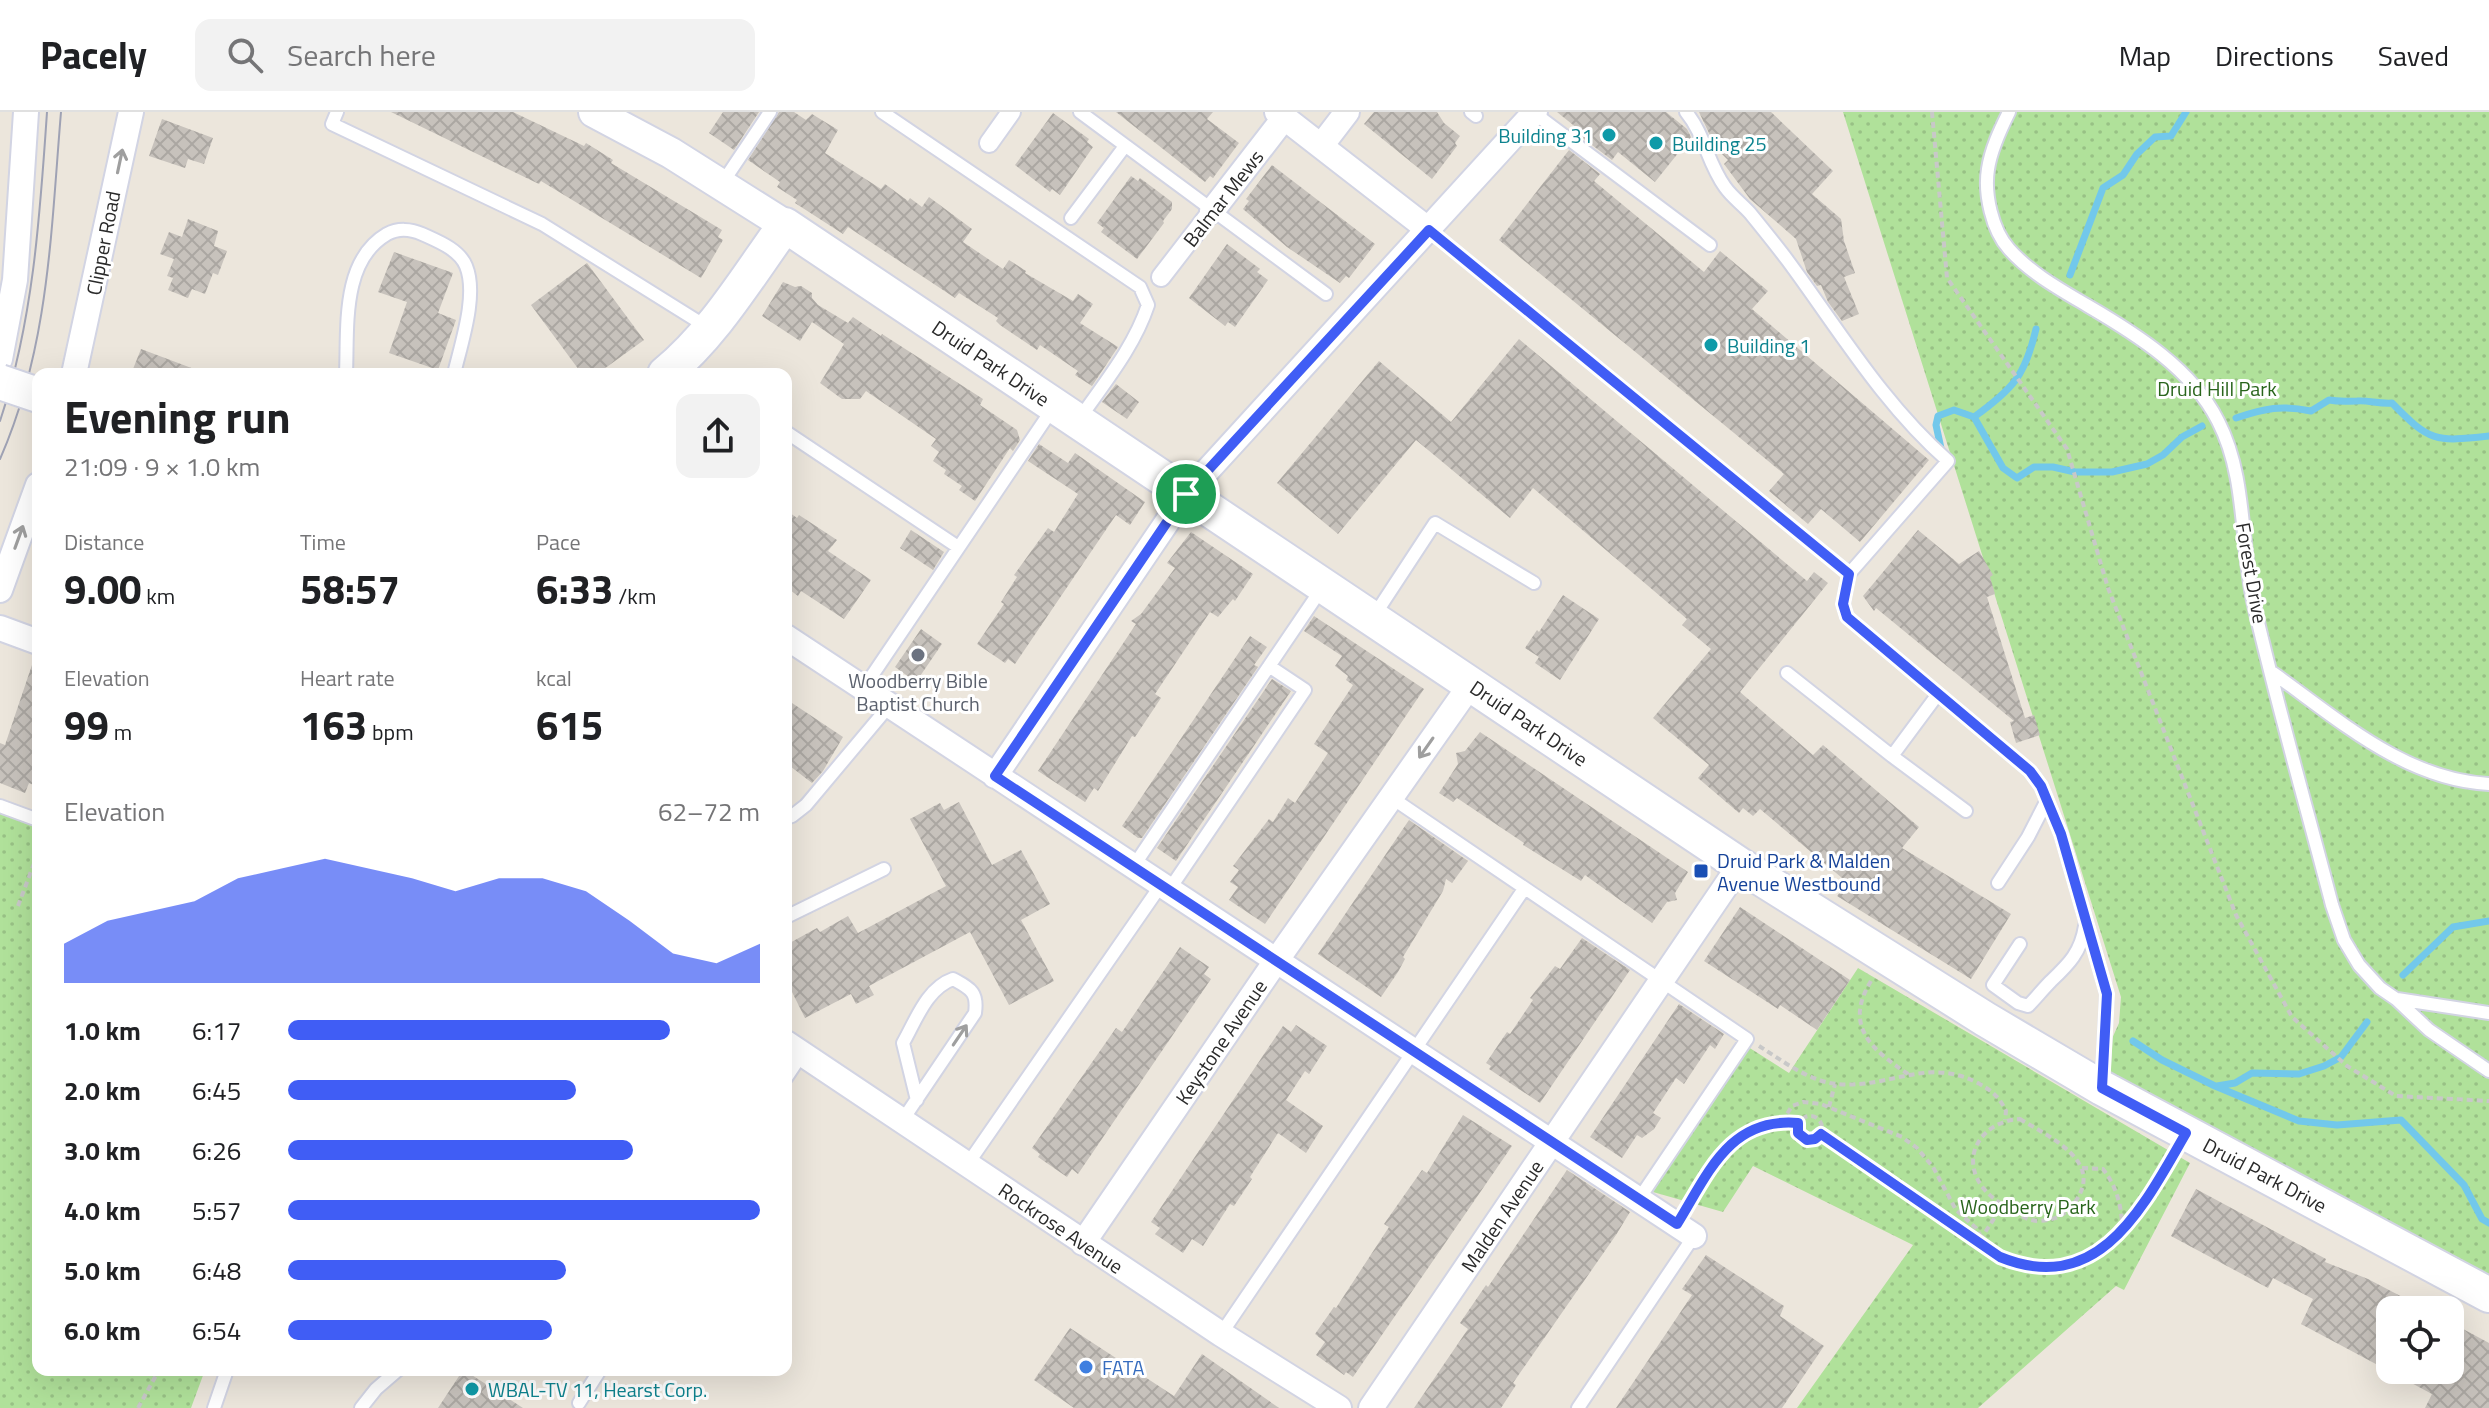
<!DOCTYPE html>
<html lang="en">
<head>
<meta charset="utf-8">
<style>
	body { margin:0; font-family:"Titillium Web",sans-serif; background:#f2f2f2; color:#202124; height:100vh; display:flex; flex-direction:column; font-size:30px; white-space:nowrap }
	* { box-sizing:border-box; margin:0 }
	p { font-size:26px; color:#757577 }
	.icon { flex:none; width:44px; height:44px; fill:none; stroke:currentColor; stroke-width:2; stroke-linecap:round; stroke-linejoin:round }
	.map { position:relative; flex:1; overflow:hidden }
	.drawer { position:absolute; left:32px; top:256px; width:760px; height:1008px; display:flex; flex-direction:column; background:#fff; border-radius:16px; box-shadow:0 8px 32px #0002 }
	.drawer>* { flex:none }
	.buttons { position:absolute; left:2376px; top:1184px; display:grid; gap:16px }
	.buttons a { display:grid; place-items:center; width:88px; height:88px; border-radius:16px; background:#fff; box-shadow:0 8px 32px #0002; font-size:40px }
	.pin { position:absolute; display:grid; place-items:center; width:68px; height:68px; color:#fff; margin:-34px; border:4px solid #fff; border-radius:50%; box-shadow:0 2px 8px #0007 }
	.round { display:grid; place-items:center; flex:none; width:84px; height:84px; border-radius:16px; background:#f2f2f2 }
	.headline { display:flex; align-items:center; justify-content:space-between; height:136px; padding:0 32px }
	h1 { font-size:44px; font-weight:700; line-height:60px }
	.metrics { display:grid; grid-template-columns:repeat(3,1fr); gap:12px; height:136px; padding:8px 32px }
	.metrics div { display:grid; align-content:center }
	.metrics b { font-size:40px; font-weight:700 }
	.metrics small { font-size:22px; font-weight:400 }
	.metrics p { font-size:22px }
	.chart { height:224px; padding:16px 32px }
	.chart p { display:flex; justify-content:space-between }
	.chart svg { width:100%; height:144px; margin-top:8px; fill:#405df5; opacity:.7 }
	ul { padding:0 32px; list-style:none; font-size:26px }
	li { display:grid; grid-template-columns:128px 96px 1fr; align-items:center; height:60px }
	li i { height:20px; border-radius:10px; background:#405df5 }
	header { display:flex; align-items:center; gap:48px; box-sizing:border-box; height:112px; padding:0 40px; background:#fff; border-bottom:2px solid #e0e0e0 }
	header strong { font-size:38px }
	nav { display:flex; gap:44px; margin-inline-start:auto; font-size:28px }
	.search { width:560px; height:72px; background:#f2f2f2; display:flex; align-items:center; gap:20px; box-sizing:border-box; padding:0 28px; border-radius:16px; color:#757577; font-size:30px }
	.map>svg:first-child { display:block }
</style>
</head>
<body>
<header>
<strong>Pacely</strong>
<div class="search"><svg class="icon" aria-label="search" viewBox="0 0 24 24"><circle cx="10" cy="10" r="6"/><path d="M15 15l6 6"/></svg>Search here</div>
<nav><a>Map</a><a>Directions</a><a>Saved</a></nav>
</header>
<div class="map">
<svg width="2489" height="1296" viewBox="0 0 2489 1296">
	<defs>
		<pattern id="park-dots" width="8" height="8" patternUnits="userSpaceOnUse" patternTransform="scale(2)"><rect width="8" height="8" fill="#b0e19a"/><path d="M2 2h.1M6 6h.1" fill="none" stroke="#98c185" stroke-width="1.8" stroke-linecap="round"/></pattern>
		<pattern id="building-cross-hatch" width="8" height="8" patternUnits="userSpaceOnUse" patternTransform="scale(2)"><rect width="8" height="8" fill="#c7c2bc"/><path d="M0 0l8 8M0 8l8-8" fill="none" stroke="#aba7a2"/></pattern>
	</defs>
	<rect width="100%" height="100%" fill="#ece6dc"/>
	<!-- park -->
	<path fill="url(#park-dots)" d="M1843 0H2489V1163L2098 958 2119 911 2121 885Z
		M0 694 38 708V1258H205L191 1296H0Z
		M1858 856 2190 1051 2124 1178 2116 1174 1978 1296H1797L1913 1133 1753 1054 1723 1100 1653 1080 1745 933 1789 961Z"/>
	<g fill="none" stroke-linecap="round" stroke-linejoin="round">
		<!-- stream -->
		<path stroke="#72c8eb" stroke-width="7" d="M2070 163 2103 76 2123 63 2137 42 2155 25 2171 24 2186 0
			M1974 305C2013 277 2025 264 2036 217
			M2236 306C2266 296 2281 293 2311 299L2329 288C2340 290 2346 289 2357 289 2368 288 2379 292 2392 291 2430 330 2435 330 2489 324
			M1942 341 1936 313 1938 304 1954 298 1974 305 2003 356 2017 366 2034 355H2053L2075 360H2112L2147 352 2163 343 2182 325 2202 314
			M2403 863 2453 815 2489 809
			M2133 929 2162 948 2215 974 2299 1009 2337 1013 2401 1008 2464 1073 2482 1107 2489 1111
			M2217 974 2235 971 2252 961 2299 962 2324 954 2341 945 2367 910"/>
	</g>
	<!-- building -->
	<path fill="url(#building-cross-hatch)" d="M391 0H513L584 34 586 31 613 48 611 51 722 118 718 125 723 128 701 166 541 69 539 72Z
		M723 0H759L734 38 709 21Z
		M779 0H794L806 8 812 2 838 18 825 41 881 77 885 72 908 89 910 86 922 95 929 85 972 117 963 130 1003 157 1009 148 1026 159 1025 161 1073 189 1078 182 1093 192 1080 211 1118 235 1092 274 1075 263 1078 259 1040 233 1037 238 1000 213 996 209 998 206 959 181 955 186 848 115 843 122 795 91 797 88 777 75 780 70 748 48Z
		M1116 0H1213L1207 7 1239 31 1213 66 1210 64 1205 70Z
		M1374 0H1437L1444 11 1460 24 1455 31 1457 34 1432 67 1364 12Z
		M1557 0H1666L1687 17 1691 25 1655 70 1618 40 1612 48 1580 24 1583 21Z
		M1699 0H1771L1833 59 1812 82 1841 107 1844 129 1855 161 1844 165 1859 202 1842 209 1828 190 1821 173 1817 174 1807 160 1796 127 1750 87 1724 52 1728 48 1716 36Z
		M1053 1 1089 27 1087 30 1093 35 1060 83 1052 77 1050 80 1015 53Z
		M162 7 213 26 204 52 188 47 185 56 149 44Z
		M1569 38 1600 62 1594 69 1704 160 1720 139 1768 179 1752 197 1929 348 1860 430 1821 397 1808 412 1769 379 1784 362 1499 128Z
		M1272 53 1375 132 1349 166 1346 164 1340 171 1287 135 1243 97 1249 89 1246 87Z
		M1131 64 1138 69 1140 66 1172 90V97L1163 109 1164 111 1137 147 1101 120 1104 116 1097 111Z
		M188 107 218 119 214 134 227 139 218 163 213 161 205 182 192 177 188 186 168 178 173 166 167 164 174 147 160 142 169 120 182 125Z
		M1227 132 1260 157 1257 160 1268 168 1235 215 1228 210 1225 214 1189 186Z
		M394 140 453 161 438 201 456 208 438 258 389 241 407 190 378 180Z
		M587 151 644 228 597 262H582L531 193Z
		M783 170 795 175 801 174 812 181V186L818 193 848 211 853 205 881 224 882 222 983 287 980 293 1017 318 1020 328 1013 339 1010 336 975 389 959 378 962 374 944 362 946 358 933 349 939 340 931 334 936 327 866 279 860 287H842L820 271 844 232 812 210 800 229 762 204Z
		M1519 227 1807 469 1814 460 1828 471 1740 580 1813 643 1823 633 1919 715 1902 736 2011 802 1971 867 1837 784 1848 771 1760 697 1753 704 1743 696 1739 701 1698 666 1709 653 1653 606 1711 537 1682 513 1687 507 1533 376 1510 406 1416 328 1338 422 1277 371 1379 249 1451 310Z
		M141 237 202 260V262H131Z
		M1116 272 1139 290 1127 307 1102 290Z
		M1039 332 1068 351 1075 341 1145 390 1130 413 1116 403 1015 552 1008 547 1005 551 977 532 1004 492 1001 490 1017 465 1014 463 1048 416 1054 420 1078 382 1028 349Z
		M786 398 797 406 799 403 837 428 828 439 871 468 844 507 801 479 798 484 786 475Z
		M911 418 944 440 933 458 900 436Z
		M1918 418 1959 452 1979 439 1993 463 1990 465 1995 482 1987 485 2025 606 2034 603 2040 623 2016 631 2010 610 2014 609 1876 496 1874 499 1863 484Z
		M1191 420 1253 462 1235 489 1233 487 1218 505 1210 500 1155 582 1161 586 1135 625 1132 624 1098 679 1094 676 1085 690 1038 659 1136 512 1131 509 1141 502 1175 456 1167 451Z
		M1563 483 1599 507 1560 568 1535 551 1539 545 1525 536 1537 518 1539 520Z
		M1314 504 1424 577 1265 812 1229 788 1238 775 1230 770 1239 758 1233 754 1269 707 1273 710 1288 686 1295 691 1328 641 1314 632 1353 573 1346 568 1348 564 1335 554 1342 544 1304 519Z
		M921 517 942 532 916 570 895 555Z
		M1250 524 1267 535 1254 553 1258 555 1142 726H1138L1122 714Z
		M35 544 38 545V675L29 671 25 681 0 671V631L5 633Z
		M1272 567 1291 579 1176 749 1157 736Z
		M786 587 843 625 823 659 812 671 786 651Z
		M1480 620 1688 760 1675 781 1677 788 1667 790 1652 811 1585 763 1581 769 1523 733 1524 731 1457 686 1453 690 1439 681 1458 652 1456 641 1465 639Z
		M959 690 992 753 1021 738 1050 792 1021 808 1054 869 1009 893 970 820 869 874 874 883 856 892 851 882 805 906 786 868V833L817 816 820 820 848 804 858 821 946 774 910 707 940 691 944 698Z
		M1409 708 1468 749 1452 771 1446 767 1443 779 1403 845 1405 847 1398 860 1381 885 1318 842Z
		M1740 795 1850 868 1817 918 1780 893 1778 897 1704 849Z
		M1582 826 1630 858 1540 991 1489 957 1491 954 1486 951 1507 920 1510 922 1533 888 1530 886 1555 854 1560 857Z
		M1180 835 1209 855 1204 862 1211 867 1078 1062 1072 1057 1067 1065 1038 1045 1040 1042 1032 1036 1116 916 1122 920Z
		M1679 892 1724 922 1715 937 1710 933 1684 972 1676 966 1653 1001 1661 1006 1654 1017 1642 1026 1637 1023 1622 1046 1590 1025Z
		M1296 913 1327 934 1309 962 1305 959 1286 988 1323 1014 1306 1041 1278 1021 1250 1065 1252 1067 1234 1094 1230 1092 1203 1134 1192 1127 1183 1141 1155 1122 1160 1116 1151 1110 1283 914 1291 920Z
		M1463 1003 1512 1034 1353 1265 1346 1260 1344 1263 1316 1243 1325 1230 1315 1222 1334 1195 1336 1196 1389 1115 1384 1112 1422 1058 1427 1061Z
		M1567 1058 1630 1100 1616 1123 1513 1271 1516 1273 1501 1296H1414L1468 1217 1460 1211 1486 1173 1488 1175Z
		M2196 1077 2326 1147 2325 1150 2368 1167 2427 1198H2390V1258H2450V1210L2489 1231V1296H2425L2432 1282 2301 1212 2313 1187 2273 1166 2268 1176 2171 1124Z
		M1706 1143 1784 1194 1780 1204 1824 1234 1782 1296H1616L1692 1183 1682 1177Z
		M1070 1216 1174 1284 1202 1242 1279 1296H1074L1034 1268Z
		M463 1258H464L523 1296H438Z"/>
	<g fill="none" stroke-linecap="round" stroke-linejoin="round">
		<defs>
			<path id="service" d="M337 0 332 12 542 112 707 215
				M882 0 1140 175 1148 193C1134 235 1105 270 1080 306
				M1080 0 1326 182
				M1471 0 1476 4
				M1686 0C1705 23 1707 50 1725 75 1732 85 1742 92 1750 101 1763 117 1776 133 1788 149 1839 218 1883 292 1948 349L1849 462 1843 492 1847 505 2030 659 2041 674 2061 722 2107 882 2102 972
				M2009 0C2000 18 1991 37 1988 57 1984 82 1992 118 2009 137 2030 161 2061 178 2088 194 2136 222 2192 257 2218 309 2247 365 2240 432 2254 493 2277 593 2306 693 2332 793L2344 828 2359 853 2380 876 2396 887 2429 918 2489 959
				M1534 1 1710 133
				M721 73 770 0
				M1071 106 1125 34
				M1429 118 1849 462
				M346 262C348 215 341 149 387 122 398 116 411 117 422 122 437 129 459 137 466 154 478 183 461 232 454 262
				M786 320 958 435
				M1374 504 1435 411 1534 471
				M1787 561 1892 644 1938 582
				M2273 561C2338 607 2405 668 2489 672
				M863 577 1053 296
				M1892 644 1966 699
				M1392 686 1747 927 1639 1087
				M0 694 38 708
				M786 706 792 704 806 693 889 594
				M1133 755 1322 476
				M1998 771 2028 725 2047 688
				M1169 778 1305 578 1269 554
				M786 805 884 757
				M2020 832 1993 873 2018 891 2028 894C2036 886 2043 877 2051 869 2069 852 2081 840 2085 814
				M2397 887 2489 901
				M786 966 802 942
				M902 1009 975 901C978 880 971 877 953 867 927 876 916 908 903 931L917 988
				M967 1053 1161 773
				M1221 1222 1524 777
				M579 1291 600 1258
				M214 1296 227 1258
				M361 1296 376 1277 398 1258
				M1578 1296 1694 1124"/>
			<path id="pedestrian" d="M989 31 1011 0
				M1161 165 1212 99"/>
			<path id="minor" d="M1277 0 1429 118
				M1321 34 1347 0
				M1212 99 1284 6
				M0 247 15 168 26 0
				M74 262 131 0
				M0 478 38 373
				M0 516 38 530
				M786 525 1694 1124
				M995 664 1186 382 1535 0
				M786 931 1221 1222 1339 1296
				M1083 1131 1276 849 1471 572
				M1371 1296 1740 753"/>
			<path id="tertiary" d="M594 0 671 41 785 113"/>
			<path id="secondary" d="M665 262C714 222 748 164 785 113L1740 753 1985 907 2102 976 2489 1183"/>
		</defs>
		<!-- service casing -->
		<use href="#service" stroke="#d2d4e3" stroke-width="16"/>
		<!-- pedestrian casing -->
		<use href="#pedestrian" stroke="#d2d4e3" stroke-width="22"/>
		<!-- minor casing -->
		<use href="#minor" stroke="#d2d4e3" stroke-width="28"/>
		<!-- tertiary casing -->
		<use href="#tertiary" stroke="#d2d4e3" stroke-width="34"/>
		<!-- secondary casing -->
		<use href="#secondary" stroke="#d2d4e3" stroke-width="38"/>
		<!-- path -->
		<path stroke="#c8c8c8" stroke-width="4" stroke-dasharray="6 4" stroke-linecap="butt" d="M1932 0 1947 166 2067 337 2108 476 2236 803 2292 905 2347 954 2396 984 2489 989
			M18 794 38 741
			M1871 869C1843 914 1872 938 1908 962
			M1759 934C1783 949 1808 969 1837 972 1888 977 1926 945 1976 970 1991 978 1999 984 2006 999L2005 1008
			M1829 995 1835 972
			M1798 1016a12 12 0 1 1 24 0a12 12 0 1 1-24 0Z
			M2020 1007C2049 1025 2105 1049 2075 1090 2065 1104 2055 1108 2039 1109 2028 1109 2020 1103 2011 1098 1997 1090 1982 1079 1976 1064 1964 1033 1991 1008 2020 1007Z
			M1782 1010 1792 994 1803 990 1821 992 1902 1025 1917 1036 1933 1055 1956 1098 1976 1116 1982 1126
			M1821 1022 2000 1145C2089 1182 2133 1111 2172 1044
			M2082 1056 2103 1057C2117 1075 2122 1095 2122 1117
			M1688 1095C1717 1048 1735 1005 1798 1011
			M1980 1128 2003 1093
			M138 1296 159 1258"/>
		<!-- service -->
		<use href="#service" stroke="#fff" stroke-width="12"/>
		<!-- pedestrian -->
		<use href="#pedestrian" stroke="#fff" stroke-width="18"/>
		<!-- minor -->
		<use href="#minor" stroke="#fff" stroke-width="24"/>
		<!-- tertiary -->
		<use href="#tertiary" stroke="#fff" stroke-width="30"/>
		<!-- secondary -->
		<use href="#secondary" stroke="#fff" stroke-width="34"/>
		<!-- tram -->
		<path stroke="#9fa2b4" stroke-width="2" d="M0 309C33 210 40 104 47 0
			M0 347C49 236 51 119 61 0"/>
		<defs>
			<path id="secondary-bridge" d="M0 270 38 283"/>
		</defs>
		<!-- secondary-bridge casing -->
		<use href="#secondary-bridge" stroke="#d2d4e3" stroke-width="38" stroke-linecap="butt"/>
		<!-- secondary-bridge -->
		<use href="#secondary-bridge" stroke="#fff" stroke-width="34"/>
	</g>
	<!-- one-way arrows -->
	<defs><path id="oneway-shaft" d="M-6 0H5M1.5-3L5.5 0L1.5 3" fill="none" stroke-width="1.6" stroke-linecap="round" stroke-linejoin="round" transform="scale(2)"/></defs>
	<g stroke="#9f9f9f">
		<use href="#oneway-shaft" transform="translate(120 49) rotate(-78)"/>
		<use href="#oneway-shaft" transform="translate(19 425) rotate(-70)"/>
		<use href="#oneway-shaft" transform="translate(1426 636) rotate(125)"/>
		<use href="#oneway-shaft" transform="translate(960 923) rotate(-56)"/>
	</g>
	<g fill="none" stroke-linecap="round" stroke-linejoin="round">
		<defs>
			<path id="route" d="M1429 118 1849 462 1843 492 1847 505 2030 659 2041 674 2061 722 2107 882 2102 976 2186 1021C2144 1093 2100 1186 2000 1145L1821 1022 1815 1027 1807 1028 1798 1021V1011C1729 1005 1708 1062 1677 1112L995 664 1186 382Z"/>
		</defs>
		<!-- route casing -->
		<use href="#route" stroke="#fff" stroke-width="16"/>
		<!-- route -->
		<use href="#route" stroke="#405df5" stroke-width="10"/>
	</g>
	<!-- markers -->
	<g fill="#0f9aa8" stroke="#fff" stroke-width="3">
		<circle cx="1609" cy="23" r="8"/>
		<circle cx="1656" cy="31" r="8"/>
		<circle cx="1711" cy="233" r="8"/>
		<circle cx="472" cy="1277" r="8"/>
	</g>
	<circle fill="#6b7280" stroke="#fff" stroke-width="3" cx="918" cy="543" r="8"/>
	<rect fill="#1a4fb4" stroke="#fff" stroke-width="3" x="1693" y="751" width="16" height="16" rx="4"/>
	<circle fill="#3f7fe0" stroke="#fff" stroke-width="3" cx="1086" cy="1255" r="8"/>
	<g text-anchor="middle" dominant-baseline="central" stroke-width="6" stroke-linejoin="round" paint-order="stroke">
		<!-- culture labels -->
		<g font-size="20" fill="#0d838f" stroke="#fff" text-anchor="start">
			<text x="1593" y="23" text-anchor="end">Building 31</text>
			<text x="1672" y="31">Building 25</text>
			<text x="1727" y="233">Building 1</text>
			<text x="488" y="1277">WBAL-TV 11, Hearst Corp.</text>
		</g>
		<!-- street labels -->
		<g font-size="20" fill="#2a2a2a" stroke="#fff">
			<text transform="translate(1223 86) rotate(-52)">Balmar Mews</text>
			<text transform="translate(103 131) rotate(-79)">Clipper Road</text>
			<text transform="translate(991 251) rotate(34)">Druid Park Drive</text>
			<text transform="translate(2252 461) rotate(80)">Forest Drive</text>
			<text transform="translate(1529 611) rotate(34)">Druid Park Drive</text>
			<text transform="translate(1221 930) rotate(-56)">Keystone Avenue</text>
			<text transform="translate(2265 1063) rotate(28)">Druid Park Drive</text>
			<text transform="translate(1502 1104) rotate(-56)">Malden Avenue</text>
			<text transform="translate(1061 1116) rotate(34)">Rockrose Avenue</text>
		</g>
		<!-- park labels -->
		<g font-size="20" fill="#29651c" stroke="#fff">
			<text x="2217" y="276">Druid Hill Park</text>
			<text x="2028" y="1094">Woodberry Park</text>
		</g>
		<!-- worship labels -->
		<g font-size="20" fill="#5b616d" stroke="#fff">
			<text x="918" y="568">Woodberry Bible<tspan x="918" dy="23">Baptist Church</tspan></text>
		</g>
		<!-- transit labels -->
		<g font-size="20" fill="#164399" stroke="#fff" text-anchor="start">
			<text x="1717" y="748">Druid Park &amp; Malden<tspan x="1717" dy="23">Avenue Westbound</tspan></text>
		</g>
		<!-- shop labels -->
		<g font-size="20" fill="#366cbe" stroke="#fff" text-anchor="start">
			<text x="1102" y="1255">FATA</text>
		</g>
	</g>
</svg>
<div class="buttons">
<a><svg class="icon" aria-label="locate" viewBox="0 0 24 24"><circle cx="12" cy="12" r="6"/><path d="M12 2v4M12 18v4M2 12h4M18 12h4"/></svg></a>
</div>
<div class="pin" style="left:1186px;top:382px;background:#1e9e55"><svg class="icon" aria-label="arrive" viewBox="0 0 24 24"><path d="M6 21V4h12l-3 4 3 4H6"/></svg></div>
<section class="drawer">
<div class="headline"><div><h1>Evening run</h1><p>21:09 · 9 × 1.0 km</p></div><a class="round"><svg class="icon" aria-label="share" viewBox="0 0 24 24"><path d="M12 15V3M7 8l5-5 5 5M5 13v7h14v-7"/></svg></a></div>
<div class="metrics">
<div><p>Distance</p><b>9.00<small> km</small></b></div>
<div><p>Time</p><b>58:57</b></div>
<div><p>Pace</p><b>6:33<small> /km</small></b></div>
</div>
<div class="metrics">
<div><p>Elevation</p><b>99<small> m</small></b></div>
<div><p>Heart rate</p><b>163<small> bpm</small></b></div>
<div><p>kcal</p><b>615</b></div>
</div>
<div class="chart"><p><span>Elevation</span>62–72 m</p>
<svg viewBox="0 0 160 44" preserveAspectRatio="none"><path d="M0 44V32L10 25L20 22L30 19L40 12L50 9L60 6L70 9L80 12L90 16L100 12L110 12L120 16L130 25L140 35L150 38L160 32V44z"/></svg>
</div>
<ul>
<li><b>1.0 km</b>6:17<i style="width:81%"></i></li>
<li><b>2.0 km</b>6:45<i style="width:61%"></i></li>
<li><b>3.0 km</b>6:26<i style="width:73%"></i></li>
<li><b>4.0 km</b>5:57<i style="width:100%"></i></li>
<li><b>5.0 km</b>6:48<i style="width:59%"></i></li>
<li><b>6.0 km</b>6:54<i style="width:56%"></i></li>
</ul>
</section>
</div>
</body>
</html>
